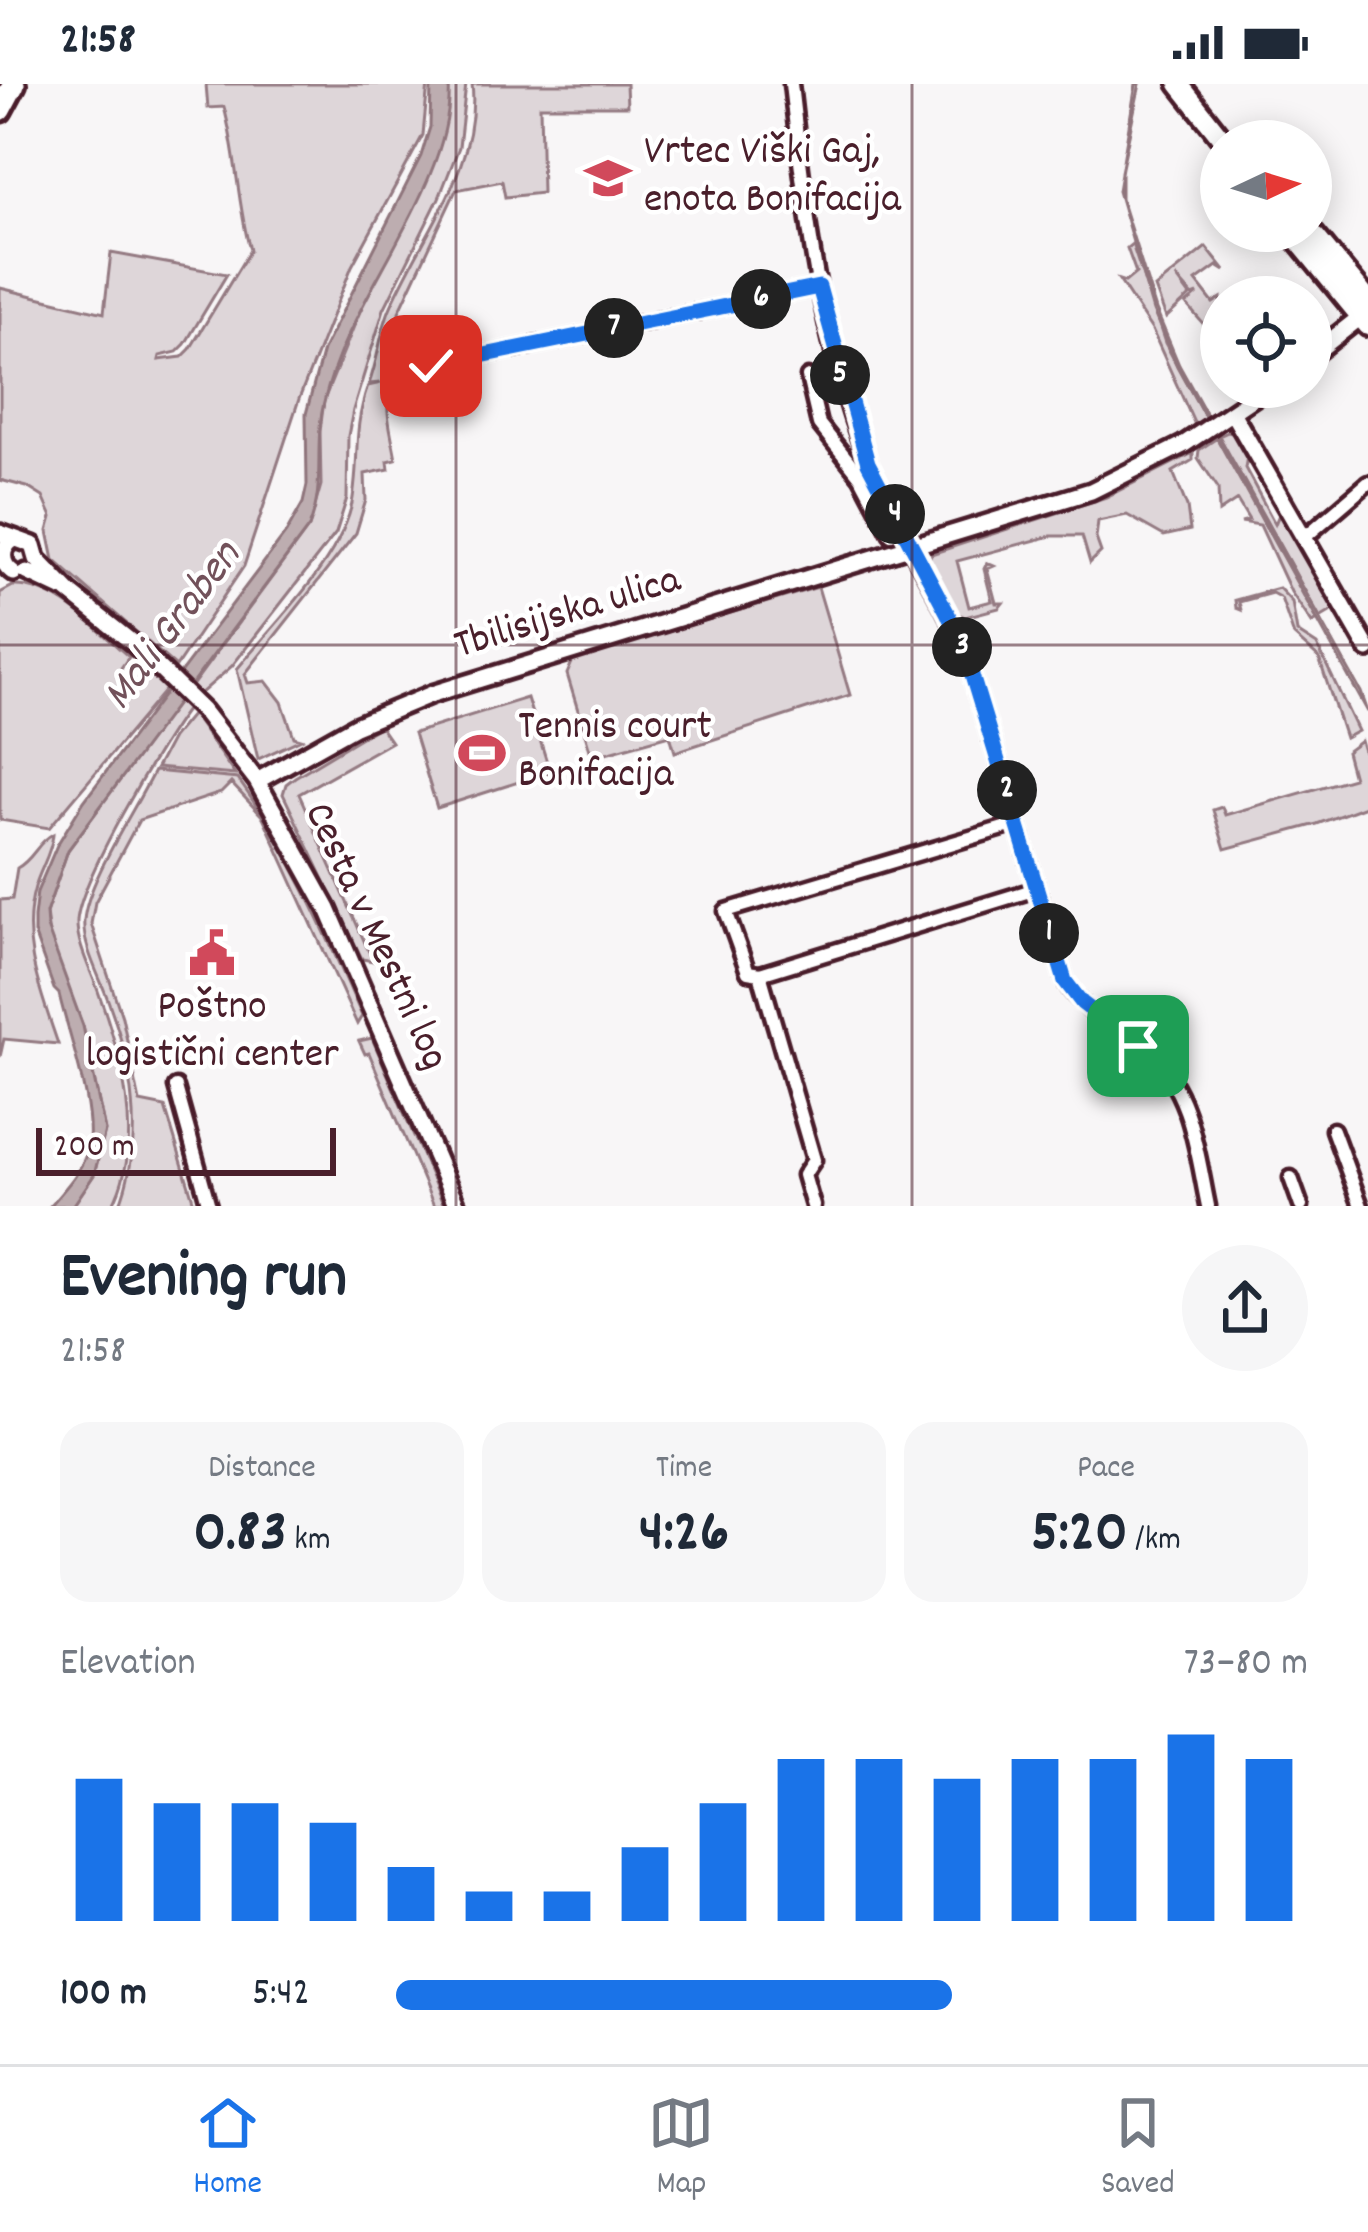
<!DOCTYPE html>
<html lang="en">
<head>
<meta charset="utf-8">
<style>
	body { margin:0; font-family:Dekko,sans-serif; background:#f6f6f7; color:#1f2937; height:100vh; display:flex; flex-direction:column; font-size:45px; white-space:nowrap }
	* { box-sizing:border-box; margin:0 }
	p { font-size:39px; color:#747a83 }
	.icon { flex:none; width:66px; height:66px; fill:none; stroke:currentColor; stroke-width:2; stroke-linecap:round; stroke-linejoin:round }
	.map { position:relative; height:1122px; overflow:hidden }
	.side { display:flex; flex-direction:column; background:#fff; flex:1 }
	.side>* { flex:none }
	.needle { width:78px; rotate:86deg }
	.fabs { position:absolute; left:1200px; top:36px; display:grid; gap:24px }
	.fabs a { display:grid; place-items:center; width:132px; height:132px; border-radius:50%; background:#fff; box-shadow:0 6px 30px #0003; font-size:60px }
	.scale { position:absolute; left:36px; bottom:30px; width:300px; box-sizing:border-box; padding-left:12px; border:6px solid #4a1f2b; border-top:0; font-size:33px; line-height:42px; white-space:nowrap; color:#4a1f2b; -webkit-text-stroke:9px #fff; paint-order:stroke }
	.pin { position:absolute; display:grid; place-items:center; width:102px; height:102px; color:#fff; margin:-51px; border-radius:24px; box-shadow:0 6px 18px #0006 }
	.km { position:absolute; width:60px; height:60px; margin:-30px; border-radius:50%; background:#222; color:#fff; font-size:33px; line-height:60px; text-align:center }
	.round { display:grid; place-items:center; flex:none; width:126px; height:126px; border-radius:63px; background:#f6f6f7 }
	.overview { display:flex; align-items:center; justify-content:space-between; height:204px; padding:0 60px }
	h1 { font-size:66px; font-weight:800; line-height:90px }
	.metrics { display:grid; grid-template-columns:repeat(3,1fr); gap:18px; height:204px; padding:12px 60px }
	.metrics div { display:grid; align-content:center; border-radius:30px; background:#f6f6f7; text-align:center }
	.metrics b { font-size:60px; font-weight:800 }
	.metrics small { font-size:33px; font-weight:400 }
	.metrics p { font-size:33px }
	.chart { height:336px; padding:24px 60px }
	.chart p { display:flex; justify-content:space-between }
	.chart svg { width:100%; height:216px; margin-top:12px; stroke:#1a73e8; stroke-width:6 }
	ul { padding:0 60px; list-style:none; font-size:39px }
	li { display:grid; grid-template-columns:192px 144px 1fr; align-items:center; height:90px }
	li i { height:30px; border-radius:15px; background:#1a73e8 }
	.status { display:flex; justify-content:space-between; align-items:center; height:84px; padding:0 60px; background:#fff; direction:ltr }
	.status svg { height:33px; fill:currentColor }
	.tab-bar { display:flex; justify-content:space-around; align-items:center; height:168px; border-top:3px solid #e0e1e3; background:#fff; font-size:33px; color:#747a83 }
	.tab-bar a { display:grid; justify-items:center; gap:6px }
	.tab-bar .current { color:#1a73e8 }
	.map>svg:first-child { display:block }
</style>
</head>
<body>
<div class="status"><b>21:58</b><svg viewBox="0 0 49 12"><path d="M0 12V9h3v3zM5 12V6h3v6zM10 12V3h3v9zM15 12V0h3v12zM26 1h20v11H26zM47 4h2v5h-2z"/></svg></div>
<div class="map">
<svg width="1368" height="1122" viewBox="0 0 1368 1122">
	<rect width="100%" height="100%" fill="#f8f6f7"/>
	<filter id="ink" filterUnits="userSpaceOnUse"><feTurbulence type="fractalNoise" baseFrequency=".00833" numOctaves="2"/><feDisplacementMap in="SourceGraphic" scale="24" xChannelSelector="R" yChannelSelector="G"/><feConvolveMatrix kernelMatrix="1 2 1 2 8 2 1 2 1" color-interpolation-filters="sRGB"/></filter>
	<g filter="url(#ink)">
		<!-- green -->
		<path fill="#ded6d9" stroke="#947a82" stroke-width="3" d="M206 0H428L423 51 352 182 299 315 244 482 176 583 54 476 48 447 52 433 43 413 27 403 0 396V204L104 229 111 169 227 190 185 260 177 268 160 272 159 276 182 273 190 265 250 166C237 118 237 71 224 23L208 24Z
			M449 0H466L459 63 439 114 384 225 353 326 348 352 347 414 336 449 232 582 199 611 191 603 309 443 321 401 320 347 324 316 365 215 427 94Z
			M472 0H626L627 22H540L542 109 505 113 502 97 456 106 399 228 404 279C378 315 389 333 396 375L388 377 389 385 365 390 366 416 356 449 245 590 248 599 266 597 282 618 294 653 301 655 258 675 237 585C274 540 344 473 353 414 360 371 352 348 368 302L381 299 369 300C378 276 380 250 389 227 419 154 481 83 472 0Z
			M1132 160 1165 259 1206 335 1195 341 1152 246 1119 196 1125 198 1136 189 1127 164Z
			M1206 163 1225 187 1217 182 1196 197 1213 219 1221 214 1219 258 1186 220 1198 210 1193 212 1176 193 1190 212 1166 234 1155 204Z
			M1228 348 1235 350 1247 372 1245 384 1275 440 1280 428 1335 525 1320 534 1219 352Z
			M1217 354 1318 536 1312 539 1291 508 1260 441 1241 438 1249 436 1237 416 1219 428 1218 404 1198 374 1199 366Z
			M1193 369V376L1173 388 1187 423 1190 446 1164 452 1127 431 1098 437 1096 454 1101 468 1090 479 1082 452H1051L957 477 969 523 992 517 984 485 987 479 994 482 987 485 996 519H1003L999 524 965 533 958 530 929 476 931 470 1106 413Z
			M814 501 580 574 818 503 850 611 675 668 670 651 592 673 567 590 573 576 564 578 568 575Z
			M13 502C57 500 98 547 129 573L118 588 133 600 147 587 166 605 49 744 0 736V509Z
			M1279 504 1292 518 1297 548 1317 561 1358 647 1345 654 1319 574 1294 552 1281 514 1272 509 1239 518 1241 526 1236 524 1235 516Z
			M527 614 550 688 437 724 414 649Z
			M179 616 187 625C160 660 80 796 77 837 76 858 91 887 98 907 121 971 146 1059 112 1122H73L94 1091 105 1047 83 942 50 860 46 829 68 766Z
			M192 630 235 691 156 684 172 654Z
			M380 642 391 658 299 710 373 877 362 875 283 710 286 700 295 693Z
			M1361 657 1368 681V721L1317 740 1225 765 1213 726 1222 723 1225 731 1353 694 1346 668Z
			M154 687 238 695C291 768 326 850 362 932L357 940 263 733 231 699 221 709 139 736 95 818 91 840 122 933 140 1018 165 1023 195 1122H119C145 1057 132 981 108 916 100 893 82 861 84 837 86 799 136 724 154 687Z
			M53 750C52 768 40 785 35 803 19 857 41 909 58 960L4 955 0 973V816L12 815 17 784C33 776 38 757 53 750Z
			M372 954 444 1122H434L369 969 365 970 359 957Z"/>
		<!-- water -->
		<path fill="#bdadb0" stroke="#8f747b" stroke-width="3" d="M431 0H449C455 85 370 192 339 272 330 295 322 318 320 343 317 379 323 408 309 443L68 766 46 829 47 843 83 942 105 1047 94 1091 73 1122H50C65 1104 79 1091 87 1068 98 1031 68 950 59 910L54 905 34 849V833L37 808 57 761 84 717 286 449 303 419 307 401 306 330 323 266 421 72 430 43Z
			M1136 0H1140L1121 88V115L1156 226 1179 281 1361 608 1368 628 1177 282 1153 227 1118 107Z"/>
		<g fill="none" stroke-linecap="round" stroke-linejoin="round">
			<defs>
				<path id="minor" d="M791 0C805 126 820 257 867 376 894 444 938 504 966 572L1065 897C1083 929 1121 946 1148 969 1192 1006 1197 1070 1208 1122
					M431 282 819 203
					M808 293 819 340 861 393 891 450
					M1304 454 1368 399
					M1017 740 726 827 748 888 760 890 1036 805
					M760 890 814 1076 804 1091 813 1122
					M176 1003 209 1122
					M1333 1046 1361 1122
					M1291 1094 1301 1122"/>
				<path id="tertiary" d="M1311 272 1368 227
					M1233 330 1368 565
					M0 449 33 461 37 475 69 508 134 560 203 627 257 697 328 825 457 1122
					M27 488 61 504
					M14 489C0 480 0 463 15 455
					M257 697 355 642 432 610 1091 407 1183 361 1269 303"/>
				<path id="primary" d="M1179 0 1224 57
					M1290 147 1368 242
					M1311 147 1368 216"/>
				<path id="motorway" d="M0 26 14 0"/>
			</defs>
			<!-- minor casing -->
			<use href="#minor" stroke="#4a1f2b" stroke-width="21"/>
			<!-- tertiary casing -->
			<use href="#tertiary" stroke="#4a1f2b" stroke-width="24"/>
			<!-- primary casing -->
			<use href="#primary" stroke="#4a1f2b" stroke-width="27"/>
			<!-- motorway casing -->
			<use href="#motorway" stroke="#4a1f2b" stroke-width="30"/>
			<!-- minor -->
			<use href="#minor" stroke="#fff" stroke-width="12"/>
			<!-- tertiary -->
			<use href="#tertiary" stroke="#fff" stroke-width="15"/>
			<!-- primary -->
			<use href="#primary" stroke="#fff" stroke-width="18"/>
			<!-- motorway -->
			<use href="#motorway" stroke="#fff" stroke-width="21"/>
		</g>
	</g>
	<g fill="none" stroke-linecap="round" stroke-linejoin="round" filter="url(#ink)">
		<defs>
			<path id="route" d="M431 282 819 203 868 379 948 530 966 572 1065 897 1082 919 1138 962"/>
		</defs>
		<!-- route casing -->
		<use href="#route" stroke="#fff" stroke-width="24"/>
		<!-- route -->
		<use href="#route" stroke="#1a73e8" stroke-width="15"/>
	</g>
	<!-- grid -->
	<path fill="none" stroke="#4a1f2b" stroke-width="3" stroke-opacity="0.55" d="M456 0V1122M912 0V1122M0 561H1368"/>
	<!-- icons -->
	<defs>
		<symbol id="school-bare" viewBox="-9 -9 18 18"><path d="M0-5L7-2L0 1L-7-2ZM-4 1L0 2.5L4 1V4Q0 6-4 4Z" fill="#d1495b" stroke="#fff" stroke-width="2.5" paint-order="stroke"/></symbol>
		<symbol id="stadium-bare" viewBox="-9 -9 18 18"><path d="M0-5a6.5 5 0 1 0 0 10a6.5 5 0 1 0 0-10ZM-3.5-1.8h7v3.6h-7Z" fill="#d1495b" stroke="#fff" stroke-width="2.5" paint-order="stroke"/></symbol>
		<symbol id="civic-bare" viewBox="-9 -9 18 18"><path d="M-.6-6.5H3V-4.5H.6V-3L4-1V1h2V6H-6V1h2V-1L-.6-3ZM-1.2 2.5V6h2.4V2.5Z" fill="#d1495b" stroke="#fff" stroke-width="2.5" paint-order="stroke"/></symbol>
	</defs>
	<g fill-rule="evenodd">
		<use href="#school-bare" x="575" y="61" width="66" height="66"/>
		<use href="#stadium-bare" x="449" y="636" width="66" height="66"/>
		<use href="#civic-bare" x="179" y="836" width="66" height="66"/>
	</g>
	<g text-anchor="middle" dominant-baseline="central" stroke-width="9" stroke-linejoin="round" paint-order="stroke">
		<!-- poi labels -->
		<g font-size="42" fill="#4a1f2b" stroke="#fff" text-anchor="start">
			<text x="644" y="70">Vrtec Viški Gaj,<tspan x="644" dy="48">enota Bonifacija</tspan></text>
			<text x="518" y="645">Tennis court<tspan x="518" dy="48">Bonifacija</tspan></text>
			<text x="212" y="925" text-anchor="middle">Poštno<tspan x="212" dy="48">logistični center</tspan></text>
		</g>
		<!-- street labels -->
		<g font-size="42" fill="#4a1f2b" stroke="#fff">
			<text transform="translate(568 531) rotate(-17)">Tbilisijska ulica</text>
			<text transform="translate(374 853) rotate(65)">Cesta v Mestni log</text>
		</g>
		<!-- water labels -->
		<g font-size="45" font-style="italic" fill="#72515a" stroke="#fff">
			<text transform="translate(174 543) rotate(-53)">Mali Graben</text>
		</g>
	</g>
</svg>
<div class="fabs">
<a><svg class="needle" viewBox="-14 -14 28 28"><path d="M0-13l5 13h-10z" fill="#e53935"/><path d="M0 13l5-13h-10z" fill="#747a83"/></svg></a>
<a><svg class="icon" aria-label="locate" viewBox="0 0 24 24"><circle cx="12" cy="12" r="6"/><path d="M12 2v4M12 18v4M2 12h4M18 12h4"/></svg></a>
</div>
<div class="scale">200 m</div>
<div class="pin" style="left:1138px;top:962px;background:#1e9e55"><svg class="icon" aria-label="arrive" viewBox="0 0 24 24"><path d="M6 21V4h12l-3 4 3 4H6"/></svg></div>
<div class="pin" style="left:431px;top:282px;background:#d93025"><svg class="icon" aria-label="check" viewBox="0 0 24 24"><path d="M5 12l5 5 9-10"/></svg></div>
<b class="km" style="left:1049px;top:849px">1</b>
<b class="km" style="left:1007px;top:706px">2</b>
<b class="km" style="left:962px;top:563px">3</b>
<b class="km" style="left:895px;top:430px">4</b>
<b class="km" style="left:840px;top:291px">5</b>
<b class="km" style="left:761px;top:215px">6</b>
<b class="km" style="left:614px;top:244px">7</b>
</div>
<section class="side">
<div class="overview"><div><h1>Evening run</h1><p>21:58</p></div><a class="round"><svg class="icon" aria-label="share" viewBox="0 0 24 24"><path d="M12 15V3M7 8l5-5 5 5M5 13v7h14v-7"/></svg></a></div>
<div class="metrics">
<div><p>Distance</p><b>0.83<small> km</small></b></div>
<div><p>Time</p><b>4:26</b></div>
<div><p>Pace</p><b>5:20<small> /km</small></b></div>
</div>
<div class="chart"><p><span>Elevation</span>73–80 m</p>
<svg viewBox="0 0 160 44" preserveAspectRatio="none"><path d="M5 44V15M15 44V20M25 44V20M35 44V24M45 44V33M55 44V38M65 44V38M75 44V29M85 44V20M95 44V11M105 44V11M115 44V15M125 44V11M135 44V11M145 44V6M155 44V11"/></svg>
</div>
<ul>
<li><b>100 m</b>5:42<i style="width:61%"></i></li>
</ul>
</section>
<nav class="tab-bar">
<a class="current"><svg class="icon" aria-label="home" viewBox="0 0 24 24"><path d="M3 11l9-7 9 7M6 9v11h12V9"/></svg>Home</a>
<a><svg class="icon" aria-label="map" viewBox="0 0 24 24"><path d="M3 6l6-2 6 2 6-2v14l-6 2-6-2-6 2zM9 4v14M15 6v14"/></svg>Map</a>
<a><svg class="icon" aria-label="saved" viewBox="0 0 24 24"><path d="M7 4h10v16l-5-4-5 4z"/></svg>Saved</a>
</nav>
</body>
</html>
